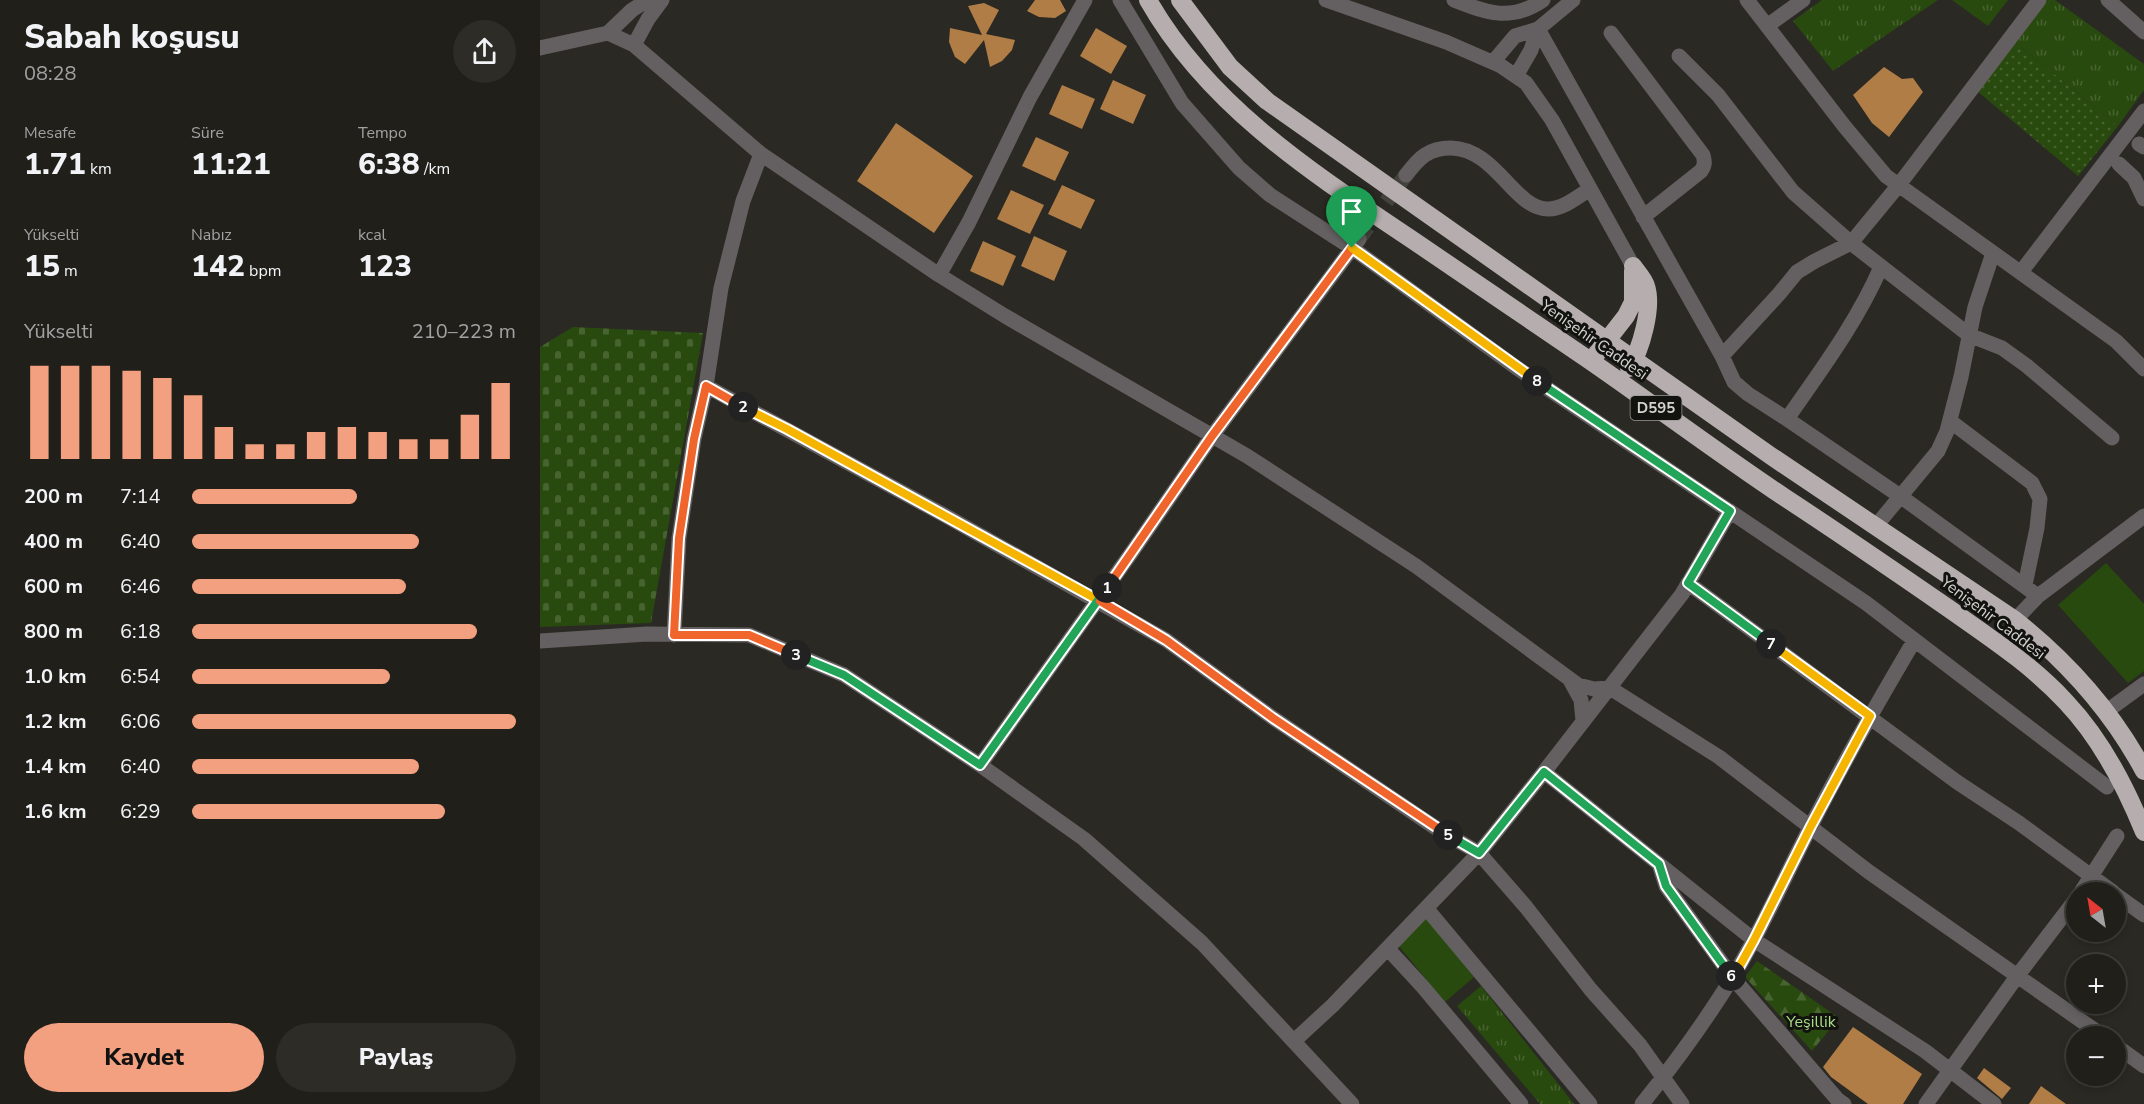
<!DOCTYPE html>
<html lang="tr">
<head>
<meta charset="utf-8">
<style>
	body { margin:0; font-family:"Nunito Sans",sans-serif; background:#2d2c27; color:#f1f3f6; height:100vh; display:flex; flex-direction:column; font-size:22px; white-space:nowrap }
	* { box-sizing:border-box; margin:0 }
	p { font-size:20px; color:#a2a2a2 }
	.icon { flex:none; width:33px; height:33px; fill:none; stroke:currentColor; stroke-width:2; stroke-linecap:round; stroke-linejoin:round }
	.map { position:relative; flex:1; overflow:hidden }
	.sheet { display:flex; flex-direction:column; background:#201f1a; width:540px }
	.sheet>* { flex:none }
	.needle { width:39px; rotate:329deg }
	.controls { position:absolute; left:1526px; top:882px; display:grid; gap:12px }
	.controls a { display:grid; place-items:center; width:60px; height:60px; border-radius:50%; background:#201f1a; box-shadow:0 3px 9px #0003,0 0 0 2px #3d3d39; font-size:30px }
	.pin { position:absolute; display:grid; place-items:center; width:51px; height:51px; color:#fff; margin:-62px -26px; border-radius:50% 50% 50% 0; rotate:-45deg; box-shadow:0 0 6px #0007 }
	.pin .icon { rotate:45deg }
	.km { position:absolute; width:30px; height:30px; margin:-15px; border-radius:50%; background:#222; color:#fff; font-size:16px; line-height:30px; text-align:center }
	.round { display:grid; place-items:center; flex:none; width:63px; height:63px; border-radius:32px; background:#2d2c27 }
	.headline { display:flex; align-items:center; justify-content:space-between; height:102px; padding:0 24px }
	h1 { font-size:33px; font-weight:800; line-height:45px }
	.figures { display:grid; grid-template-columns:repeat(3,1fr); gap:9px; height:102px; padding:6px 24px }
	.figures div { display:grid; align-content:center }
	.figures b { font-size:30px; font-weight:800 }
	.figures small { font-size:16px; font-weight:400 }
	.figures p { font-size:16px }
	.chart { height:168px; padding:12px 24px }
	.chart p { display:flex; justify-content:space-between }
	.chart svg { width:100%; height:108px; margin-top:6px; stroke:#f2a07f; stroke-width:6 }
	.cta { display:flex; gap:12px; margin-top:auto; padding:12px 24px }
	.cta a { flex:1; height:69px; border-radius:36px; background:#f2a07f; color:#111; font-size:24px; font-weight:800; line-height:69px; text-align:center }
	.cta a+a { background:#2d2c27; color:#f1f3f6 }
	ul { padding:0 24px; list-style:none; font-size:20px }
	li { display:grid; grid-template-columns:96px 72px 1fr; align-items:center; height:45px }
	li i { height:15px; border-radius:8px; background:#f2a07f }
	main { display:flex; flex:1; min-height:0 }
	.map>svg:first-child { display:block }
</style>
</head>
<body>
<main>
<section class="sheet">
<div class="headline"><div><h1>Sabah koşusu</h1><p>08:28</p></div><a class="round"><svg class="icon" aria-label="share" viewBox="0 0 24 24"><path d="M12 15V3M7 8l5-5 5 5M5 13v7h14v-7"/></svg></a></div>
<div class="figures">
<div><p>Mesafe</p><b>1.71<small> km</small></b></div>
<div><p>Süre</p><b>11:21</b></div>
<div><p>Tempo</p><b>6:38<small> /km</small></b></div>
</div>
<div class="figures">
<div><p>Yükselti</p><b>15<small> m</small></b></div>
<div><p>Nabız</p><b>142<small> bpm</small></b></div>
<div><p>kcal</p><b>123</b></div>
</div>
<div class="chart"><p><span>Yükselti</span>210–223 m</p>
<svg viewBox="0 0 160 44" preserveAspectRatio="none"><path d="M5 44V6M15 44V6M25 44V6M35 44V8M45 44V11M55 44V18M65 44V31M75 44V38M85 44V38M95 44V33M105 44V31M115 44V33M125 44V36M135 44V36M145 44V26M155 44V13"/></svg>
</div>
<ul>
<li><b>200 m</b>7:14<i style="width:51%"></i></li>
<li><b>400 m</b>6:40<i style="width:70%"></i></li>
<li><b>600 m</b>6:46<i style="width:66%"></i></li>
<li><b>800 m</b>6:18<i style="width:88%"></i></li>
<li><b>1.0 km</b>6:54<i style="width:61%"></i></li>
<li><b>1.2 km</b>6:06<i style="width:100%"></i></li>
<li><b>1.4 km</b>6:40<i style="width:70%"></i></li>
<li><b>1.6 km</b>6:29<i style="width:78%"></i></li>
</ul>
<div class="cta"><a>Kaydet</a><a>Paylaş</a></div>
</section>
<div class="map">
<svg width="1604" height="1104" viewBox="0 0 1604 1104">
	<defs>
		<pattern id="grass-dots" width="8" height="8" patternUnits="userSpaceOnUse" patternTransform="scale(1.5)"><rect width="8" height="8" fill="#294a0e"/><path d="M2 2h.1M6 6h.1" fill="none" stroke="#476330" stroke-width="1.8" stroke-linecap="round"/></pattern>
		<pattern id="forest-firs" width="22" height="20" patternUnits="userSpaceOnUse" patternTransform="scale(1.5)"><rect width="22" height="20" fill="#294a0e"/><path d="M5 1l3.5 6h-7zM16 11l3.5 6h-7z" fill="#476330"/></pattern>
		<pattern id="cemetery-stones" width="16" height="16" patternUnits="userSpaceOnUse" patternTransform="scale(1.5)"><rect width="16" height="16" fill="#294a0e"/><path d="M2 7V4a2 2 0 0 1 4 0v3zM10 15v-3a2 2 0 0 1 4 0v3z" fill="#476330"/></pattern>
		<pattern id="park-tufts" width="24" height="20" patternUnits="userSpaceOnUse" patternTransform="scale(1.5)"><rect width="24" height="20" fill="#294a0e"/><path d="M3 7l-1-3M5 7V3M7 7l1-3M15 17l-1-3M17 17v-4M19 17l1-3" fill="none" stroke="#476330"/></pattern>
	</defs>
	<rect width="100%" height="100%" fill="#2a2923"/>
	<!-- grass -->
	<path fill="url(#grass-dots)" d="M1476 43 1578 126 1538 176 1437 91Z"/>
	<!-- forest -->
	<path fill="url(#forest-firs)" d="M1217 961 1299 1018 1272 1051 1205 977Z"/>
	<!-- cemetery -->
	<path fill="url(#cemetery-stones)" d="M33 327 163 333 111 623 0 627V347Z"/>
	<!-- park -->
	<path fill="url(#park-tufts)" d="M1282 0H1398L1293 71 1253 21Z
		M1412 0H1468L1448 26Z
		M1507 0H1515L1604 64V90L1578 126 1476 43Z
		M941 986 1034 1104H1000L917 1006Z"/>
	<!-- pitch -->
	<path fill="#294a0e" d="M1566 563 1604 604V671L1588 683 1518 605Z
		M886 917 934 977 905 1002 858 945Z"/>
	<!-- building -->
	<path fill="#b07d46" d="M495 0H520L526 11 515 18 499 17 487 11Z
		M444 3 459 10 446 34 475 40 472 50 462 61 450 67 444 40 425 64 415 57 409 42 410 28 442 35 428 6Z
		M556 28 587 46 571 74 540 56Z
		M1344 67 1362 79 1373 78 1383 92 1349 137 1332 123 1313 95Z
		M573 80 606 95 593 124 560 109Z
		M522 85 555 99 542 129 509 114Z
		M356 123 433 176 394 233 317 181Z
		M496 137 529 152 515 181 482 166Z
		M522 185 555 200 541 229 508 214Z
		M471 190 504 205 490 234 457 219Z
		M494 236 527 251 514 281 481 266Z
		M443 241 476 256 463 286 430 271Z
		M1313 1027 1382 1074 1363 1104H1328L1291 1077 1283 1067Z
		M1444 1068 1471 1088 1462 1099 1437 1078Z
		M1501 1086 1526 1104H1489Z"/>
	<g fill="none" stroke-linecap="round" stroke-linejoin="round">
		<!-- minor-tunnel -->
		<path stroke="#43423d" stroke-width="15" stroke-dasharray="15 8" stroke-linecap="butt" d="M819 239 866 175"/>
		<!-- minor -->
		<path stroke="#646061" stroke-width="15" d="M545 0 490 97 429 222 399 275 465 316 707 456 876 566 1038 685 1054 689 1070 688 1179 757 1329 872 1563 1036
			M580 0 642 103 699 168 730 195 812 248 977 368 1326 603 1567 787
			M786 0 906 42 961 66 986 83 1012 120 1093 266
			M914 0C947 13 971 22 1003 0
			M1207 0 1305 127 1346 176 1576 341 1604 369
			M1568 0 1604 32
			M1227 26 1263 0
			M998 29 1182 356 1194 382 1208 394 1247 419 1360 496 1498 596
			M68 33 92 10 108 0
			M1071 33 1163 155C1165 162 1165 165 1161 171L1103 217
			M94 45 108 19 122 0
			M0 48 68 33 94 45 221 154 399 275
			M1139 56 1178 95 1253 192 1311 243 1429 335 1462 348 1487 366 1572 438
			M953 62 975 36 998 29 1033 0
			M976 76 991 50 998 29
			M1599 144 1604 147
			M1579 164 1594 178 1604 199
			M866 175C879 158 888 148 911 148 957 149 974 210 1009 209 1023 209 1039 196 1050 189
			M1481 272 1604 111
			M1182 356 1239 294 1257 272 1275 261 1311 243 1358 186 1499 0
			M166 386 406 516 626 640 733 718 896 828 939 853 986 907 1051 990 1100 1045 1142 1104
			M1247 419C1281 370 1317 322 1341 267
			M1410 421 1492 483 1500 499 1497 528 1485 585
			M1335 527 1398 451 1407 431 1421 377 1435 307 1453 253
			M1148 583 1417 782 1479 823 1573 892
			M1475 620 1498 596 1604 516
			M134 635 139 538 154 439 166 386 181 288 203 201 221 154
			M0 641 107 634 209 635 304 675 440 765 544 839 662 943 812 1104
			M1030 680 1041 700 1043 721
			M1567 711 1604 684
			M440 765 592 552 672 436 819 239
			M1004 772 1214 940 1385 1051 1454 1104
			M1119 864 1126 886 1193 978 1297 1099 1304 1104
			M1541 892 1577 836
			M1575 894 1604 915
			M887 909 1050 1104
			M848 949 883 987 981 1104
			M754 1041 793 1005 939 853 1004 772 1142 594 1190 511
			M1575 1045 1604 1066
			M1102 1104C1135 1063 1165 1022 1192 978 1222 930 1244 878 1270 828 1302 764 1338 702 1374 641
			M1386 1104 1478 975 1536 899"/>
		<!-- highway -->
		<path stroke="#b6adae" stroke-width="18" d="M608 0C669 107 774 174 874 241 932 281 991 320 1049 360 1114 405 1178 453 1244 497 1299 533 1353 570 1408 608 1449 637 1492 665 1526 702 1561 739 1585 785 1604 832
			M640 0 690 67 727 101 1231 456 1475 620C1528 662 1572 711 1604 771
			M1051 361 1086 316 1093 302V271
			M1089 368C1101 350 1113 307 1106 286 1104 279 1097 272 1093 266"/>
	</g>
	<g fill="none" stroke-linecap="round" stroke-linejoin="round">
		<defs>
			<path id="split-1" d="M567 588 672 436 812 248"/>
			<path id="split-2" d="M203 407 247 429 558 600 567 588"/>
			<path id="split-3" d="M203 407 166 386 154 439 139 538 134 635H209L256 655"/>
			<path id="split-4" d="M256 655 304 675 440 765 558 600 560 601"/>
			<path id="split-5" d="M560 601 626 640 733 718 908 835"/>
			<path id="split-6" d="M908 835 939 853 1004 772 1119 864 1126 886 1191 976"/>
			<path id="split-7" d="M1191 976 1193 978 1214 940 1271 826 1330 716 1231 644"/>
			<path id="split-8" d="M997 381 1190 511 1148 583 1231 644"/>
			<path id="split-9" d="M812 248 997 381"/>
		</defs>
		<!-- split-1 casing -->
		<use href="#split-1" stroke="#fff" stroke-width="12"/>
		<!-- split-2 casing -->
		<use href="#split-2" stroke="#fff" stroke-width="12"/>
		<!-- split-3 casing -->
		<use href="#split-3" stroke="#fff" stroke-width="12"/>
		<!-- split-4 casing -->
		<use href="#split-4" stroke="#fff" stroke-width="12"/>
		<!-- split-5 casing -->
		<use href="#split-5" stroke="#fff" stroke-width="12"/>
		<!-- split-6 casing -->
		<use href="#split-6" stroke="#fff" stroke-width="12"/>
		<!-- split-7 casing -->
		<use href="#split-7" stroke="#fff" stroke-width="12"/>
		<!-- split-8 casing -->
		<use href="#split-8" stroke="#fff" stroke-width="12"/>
		<!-- split-9 casing -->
		<use href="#split-9" stroke="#fff" stroke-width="12"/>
		<!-- split-1 -->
		<use href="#split-1" stroke="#f0652b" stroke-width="8"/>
		<!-- split-2 -->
		<use href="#split-2" stroke="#f5b400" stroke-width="8"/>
		<!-- split-3 -->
		<use href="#split-3" stroke="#f0652b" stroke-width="8"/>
		<!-- split-4 -->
		<use href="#split-4" stroke="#22a559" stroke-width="8"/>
		<!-- split-5 -->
		<use href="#split-5" stroke="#f0652b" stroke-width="8"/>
		<!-- split-6 -->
		<use href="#split-6" stroke="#22a559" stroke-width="8"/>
		<!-- split-7 -->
		<use href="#split-7" stroke="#f5b400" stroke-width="8"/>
		<!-- split-8 -->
		<use href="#split-8" stroke="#22a559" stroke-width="8"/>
		<!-- split-9 -->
		<use href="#split-9" stroke="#f5b400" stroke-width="8"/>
	</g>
	<g text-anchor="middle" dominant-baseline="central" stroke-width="6" stroke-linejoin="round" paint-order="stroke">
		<!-- shield labels -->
		<rect fill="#12120f" stroke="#999895" stroke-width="1.5" x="1090.5" y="396" width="51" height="24" rx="4.5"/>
		<g font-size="15" font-weight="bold" fill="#d3d2cf">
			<text x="1116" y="408">D595</text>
		</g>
		<!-- street labels -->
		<g font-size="16" fill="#d3d2cf" stroke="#12120f">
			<text transform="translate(1054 340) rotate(35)">Yenişehir Caddesi</text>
			<text transform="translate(1453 618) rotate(37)">Yenişehir Caddesi</text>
		</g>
		<!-- park labels -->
		<g font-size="16" fill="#a9dd87" stroke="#12120f">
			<text x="1271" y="1022">Yeşillik</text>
		</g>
	</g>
</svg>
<div class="controls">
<a><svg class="needle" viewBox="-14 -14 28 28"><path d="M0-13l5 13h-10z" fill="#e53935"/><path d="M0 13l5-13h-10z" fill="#a2a2a2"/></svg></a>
<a>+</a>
<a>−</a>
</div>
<div class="pin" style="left:812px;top:248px;background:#1e9e55"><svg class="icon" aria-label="arrive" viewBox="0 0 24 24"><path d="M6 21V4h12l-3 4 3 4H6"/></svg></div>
<b class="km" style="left:567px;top:588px">1</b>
<b class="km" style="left:203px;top:407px">2</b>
<b class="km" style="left:256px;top:655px">3</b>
<b class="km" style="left:908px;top:835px">5</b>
<b class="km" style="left:1191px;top:976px">6</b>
<b class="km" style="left:1231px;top:644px">7</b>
<b class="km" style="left:997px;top:381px">8</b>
</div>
</main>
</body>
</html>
